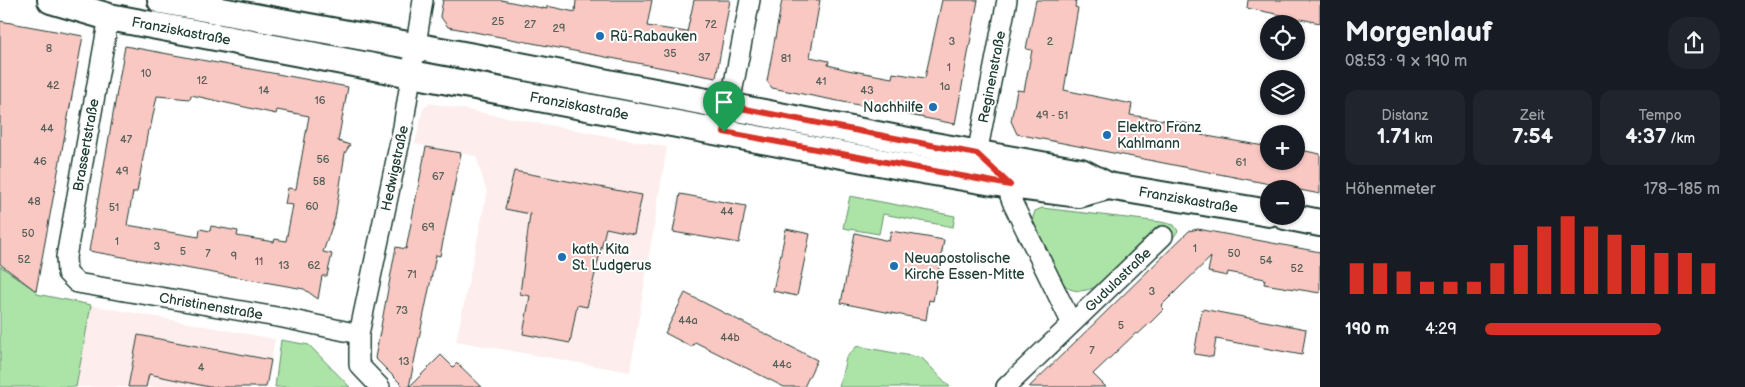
<!DOCTYPE html>
<html lang="de">
<head>
<meta charset="utf-8">
<style>
	body { margin:0; font-family:"Balsamiq Sans",sans-serif; background:#20242c; color:#f1f3f6; height:100vh; display:flex; flex-direction:column; font-size:19px; white-space:nowrap }
	* { box-sizing:border-box; margin:0 }
	p { font-size:16px; color:#9ea1a6 }
	.icon { flex:none; width:28px; height:28px; fill:none; stroke:currentColor; stroke-width:2; stroke-linecap:round; stroke-linejoin:round }
	.map { position:relative; flex:1; overflow:hidden }
	.details { display:flex; flex-direction:column; background:#171b24; width:425px }
	.details>* { flex:none }
	.fabs { position:absolute; left:1260px; top:15px; display:grid; gap:10px }
	.fabs a { display:grid; place-items:center; width:45px; height:45px; border-radius:50%; background:#171b24; box-shadow:0 1px 4px #0004; font-size:25px }
	.pin { position:absolute; display:grid; place-items:center; width:42px; height:42px; color:#fff; margin:-51px -21px; border-radius:50% 50% 50% 0; rotate:-45deg; box-shadow:0 0 5px #0007 }
	.pin .icon { rotate:45deg }
	.round { display:grid; place-items:center; flex:none; width:52px; height:52px; border-radius:20px; background:#20242c }
	.headline { display:flex; align-items:center; justify-content:space-between; height:85px; padding:0 25px }
	h1 { font-size:28px; font-weight:700; line-height:38px }
	.stats { display:grid; grid-template-columns:repeat(3,1fr); gap:8px; height:85px; padding:5px 25px }
	.stats div { display:grid; align-content:center; border-radius:12px; background:#20242c; text-align:center }
	.stats b { font-size:21px; font-weight:700 }
	.stats small { font-size:14px; font-weight:400 }
	.stats p { font-size:14px }
	.chart { height:140px; padding:10px 25px }
	.chart p { display:flex; justify-content:space-between }
	.chart svg { width:100%; height:90px; margin-top:5px; stroke:#d93025; stroke-width:6 }
	ul { padding:0 25px; list-style:none; font-size:16px }
	li { display:grid; grid-template-columns:80px 60px 1fr; align-items:center; height:38px }
	li i { height:12px; border-radius:6px; background:#d93025 }
	main { display:flex; flex:1; min-height:0 }
	.map>svg:first-child { display:block }
</style>
</head>
<body>
<main>
<div class="map">
<svg width="1320" height="387" viewBox="0 0 1320 387">
	<rect width="100%" height="100%" fill="#fff"/>
	<filter id="ink" filterUnits="userSpaceOnUse"><feTurbulence type="fractalNoise" baseFrequency=".02" numOctaves="2"/><feDisplacementMap in="SourceGraphic" scale="10" xChannelSelector="R" yChannelSelector="G"/><feConvolveMatrix kernelMatrix="1 2 1 2 8 2 1 2 1" color-interpolation-filters="sRGB"/></filter>
	<g filter="url(#ink)">
		<!-- built -->
		<path fill="#fdeeed" d="M430 103 667 147 630 372 456 341 487 193 476 156 415 144 423 109Z
			M91 305 275 339 266 387H76Z"/>
		<!-- green -->
		<path fill="#ace4a7" stroke="#66906e" d="M850 196 955 216 953 227 883 214 879 234 843 228Z
			M1042 208 1161 222 1174 225 1178 231 1173 238 1159 225 1099 285C1090 290 1080 293 1070 289 1058 283 1037 240 1033 226 1032 221 1033 216 1035 211Z
			M0 266 36 291 37 294 91 305 76 387H0Z
			M281 340 309 345 350 387H275Z
			M857 346 922 358 950 387H839L846 358Z"/>
		<!-- building -->
		<path fill="#f9c8c3" stroke="#1f3d34" fill-rule="evenodd" d="M443 0H501L547 9V6L575 12 576 0H652L647 26 687 32 694 0H730L716 78 448 27 440 16Z
			M782 0H820L810 57 829 61 828 65 848 70 892 78 893 73 925 78 942 0H978L955 124 772 88 767 81Z
			M1036 0H1076L1075 7 1078 8 1064 90 1132 104 1130 115 1203 126 1201 135 1264 146 1265 143 1269 144V161H1296V149L1320 154V194L1017 134 1011 121 1017 90 1024 91 1032 50 1026 49Z
			M1248 0H1320V23L1247 8Z
			M0 21 83 36 36 291 0 264Z
			M125 46 348 87 338 141 350 145 345 153 335 218 323 252 332 254 327 276H322L318 299 304 289 89 251ZM191 95 276 114 277 110 309 116 296 189 288 188 285 204 293 205 286 241 275 239 274 242 237 236 238 231 211 226 210 231 200 229 199 237 127 225 133 192H137L148 130H150L157 96 190 99Z
			M426 147 461 153 440 256 436 255 409 387H404L375 358 396 247 406 249Z
			M514 171 642 195 634 234 606 228 587 307 577 305 570 343 523 334 530 296 520 294 530 214 505 209Z
			M680 194 746 206 739 243 673 232Z
			M786 229 810 234 797 296 773 291Z
			M1198 229 1320 252V293L1264 284 1265 279 1228 272 1227 276 1208 272 1211 257 1180 287 1161 306 1164 309 1151 322 1138 334 1136 333 1093 374 1106 387H1029L1189 231Z
			M891 231 944 240 933 301 929 300 926 320 841 303 855 233 889 241Z
			M685 293 817 360 804 387H784L695 342 692 347 665 333Z
			M1202 309 1306 329 1302 355 1216 339 1213 357 1194 354Z
			M138 335 271 360 266 387H209L149 374 146 387H128Z
			M441 355 453 367 457 363 482 387H409Z"/>
		<g fill="none" stroke-linecap="round" stroke-linejoin="round">
			<defs>
				<g id="street">
					<path d="M1007 0 977 154 1010 185V196L1013 204 1071 322"/>
					<path id="s1" d="M109 17 66 257 67 273 77 283 283 318 359 334"/>
					<path d="M727 119 750 0"/>
					<path id="s2" d="M380 387 359 365V334L403 127 423 0"/>
					<path id="s3" d="M1006 387 1163 236"/>
				</g>
				<g id="secondary">
					<path id="s4" d="M51 0 109 17 911 168 1010 185 1079 194 1108 186"/>
					<path id="s5" d="M161 0 474 57 934 146 1081 172 1108 186 1269 213"/>
					<path d="M1285 216 1320 223"/>
				</g>
			</defs>
			<!-- street casing -->
			<use href="#street" stroke="#1f3d34" stroke-width="22"/>
			<!-- secondary casing -->
			<use href="#secondary" stroke="#1f3d34" stroke-width="30"/>
			<!-- street -->
			<use href="#street" stroke="#fff" stroke-width="19"/>
			<!-- secondary -->
			<use href="#secondary" stroke="#fff" stroke-width="26"/>
		</g>
	</g>
	<g fill="none" stroke-linecap="round" stroke-linejoin="round" filter="url(#ink)">
		<defs>
			<path id="route" d="M730 106 977 154 1010 185 724 132Z"/>
		</defs>
		<!-- route casing -->
		<use href="#route" stroke="#fff" stroke-width="10"/>
		<!-- route -->
		<use href="#route" stroke="#d93025" stroke-width="6"/>
	</g>
	<!-- markers -->
	<g fill="#1f6fb2" stroke="#fff" stroke-width="2">
		<circle cx="600" cy="36" r="5"/>
		<circle cx="933" cy="107" r="5"/>
		<circle cx="1107" cy="135" r="5"/>
		<circle cx="562" cy="257" r="5"/>
		<circle cx="894" cy="266" r="5"/>
	</g>
	<g text-anchor="middle" dominant-baseline="central" stroke-width="4" stroke-linejoin="round" paint-order="stroke">
		<!-- number labels -->
		<g font-size="11" fill="#566058">
			<text x="498" y="21">25</text>
			<text x="530" y="24">27</text>
			<text x="711" y="24">72</text>
			<text x="559" y="28">29</text>
			<text x="952" y="41">3</text>
			<text x="1050" y="41">2</text>
			<text x="49" y="48">8</text>
			<text x="670" y="53">35</text>
			<text x="704" y="57">37</text>
			<text x="786" y="58">81</text>
			<text x="949" y="67">1</text>
			<text x="146" y="73">10</text>
			<text x="202" y="80">12</text>
			<text x="821" y="81">41</text>
			<text x="53" y="85">42</text>
			<text x="945" y="86">1a</text>
			<text x="264" y="90">14</text>
			<text x="867" y="90">43</text>
			<text x="320" y="100">16</text>
			<text x="1052" y="115">49 - 51</text>
			<text x="47" y="128">44</text>
			<text x="126" y="139">47</text>
			<text x="323" y="159">56</text>
			<text x="40" y="161">46</text>
			<text x="1241" y="162">61</text>
			<text x="122" y="171">49</text>
			<text x="438" y="176">67</text>
			<text x="319" y="181">58</text>
			<text x="34" y="201">48</text>
			<text x="312" y="206">60</text>
			<text x="114" y="207">51</text>
			<text x="727" y="211">44</text>
			<text x="428" y="227">69</text>
			<text x="28" y="233">50</text>
			<text x="117" y="241">1</text>
			<text x="157" y="246">3</text>
			<text x="1195" y="248">1</text>
			<text x="183" y="251">5</text>
			<text x="208" y="253">7</text>
			<text x="1234" y="253">50</text>
			<text x="234" y="256">9</text>
			<text x="24" y="259">52</text>
			<text x="1266" y="260">54</text>
			<text x="259" y="261">11</text>
			<text x="284" y="265">13</text>
			<text x="314" y="265">62</text>
			<text x="1297" y="268">52</text>
			<text x="412" y="274">71</text>
			<text x="1152" y="291">3</text>
			<text x="402" y="310">73</text>
			<text x="688" y="320">44a</text>
			<text x="1121" y="325">5</text>
			<text x="730" y="337">44b</text>
			<text x="1092" y="350">7</text>
			<text x="404" y="361">13</text>
			<text x="782" y="364">44c</text>
			<text x="201" y="367">4</text>
		</g>
		<!-- street labels -->
		<g font-size="14" fill="#1f3d34" stroke="#fff">
			<text stroke="none"><textPath href="#s4" startOffset="134">Franziskastraße</textPath></text>
			<text transform="translate(992 77) rotate(-79)">Reginenstraße</text>
			<text stroke="none"><textPath href="#s4" startOffset="539">Franziskastraße</textPath></text>
			<text transform="translate(86 145) rotate(-80)">Brassertstraße</text>
			<text stroke="none"><textPath href="#s2" startOffset="231">Hedwigstraße</textPath></text>
			<text stroke="none"><textPath href="#s5" startOffset="1048">Franziskastraße</textPath></text>
			<text stroke="none"><textPath href="#s3" startOffset="155">Gudulastraße</textPath></text>
			<text stroke="none"><textPath href="#s1" startOffset="410">Christinenstraße</textPath></text>
		</g>
		<!-- poi labels -->
		<g font-size="14" fill="#1f3d34" stroke="#fff" text-anchor="start">
			<text x="610" y="36">Rü-Rabauken</text>
			<text x="923" y="107" text-anchor="end">Nachhilfe</text>
			<text x="1117" y="127">Elektro Franz<tspan x="1117" dy="16">Kahlmann</tspan></text>
			<text x="572" y="249">kath. Kita<tspan x="572" dy="16">St. Ludgerus</tspan></text>
			<text x="904" y="258">Neuapostolische<tspan x="904" dy="16">Kirche Essen-Mitte</tspan></text>
		</g>
	</g>
</svg>
<div class="fabs">
<a><svg class="icon" aria-label="locate" viewBox="0 0 24 24"><circle cx="12" cy="12" r="6"/><path d="M12 2v4M12 18v4M2 12h4M18 12h4"/></svg></a>
<a><svg class="icon" aria-label="layers" viewBox="0 0 24 24"><path d="M12 4l9 5-9 5-9-5zM3 14l9 5 9-5"/></svg></a>
<a>+</a>
<a>−</a>
</div>
<div class="pin" style="left:724px;top:132px;background:#1e9e55"><svg class="icon" aria-label="arrive" viewBox="0 0 24 24"><path d="M6 21V4h12l-3 4 3 4H6"/></svg></div>
</div>
<section class="details">
<div class="headline"><div><h1>Morgenlauf</h1><p>08:53 · 9 × 190 m</p></div><a class="round"><svg class="icon" aria-label="share" viewBox="0 0 24 24"><path d="M12 15V3M7 8l5-5 5 5M5 13v7h14v-7"/></svg></a></div>
<div class="stats">
<div><p>Distanz</p><b>1.71<small> km</small></b></div>
<div><p>Zeit</p><b>7:54</b></div>
<div><p>Tempo</p><b>4:37<small> /km</small></b></div>
</div>
<div class="chart"><p><span>Höhenmeter</span>178–185 m</p>
<svg viewBox="0 0 160 44" preserveAspectRatio="none"><path d="M5 44V29M15 44V29M25 44V33M35 44V38M45 44V38M55 44V38M65 44V29M75 44V20M85 44V11M95 44V6M105 44V11M115 44V15M125 44V20M135 44V24M145 44V24M155 44V29"/></svg>
</div>
<ul>
<li><b>190 m</b>4:29<i style="width:75%"></i></li>
</ul>
</section>
</main>
</body>
</html>
